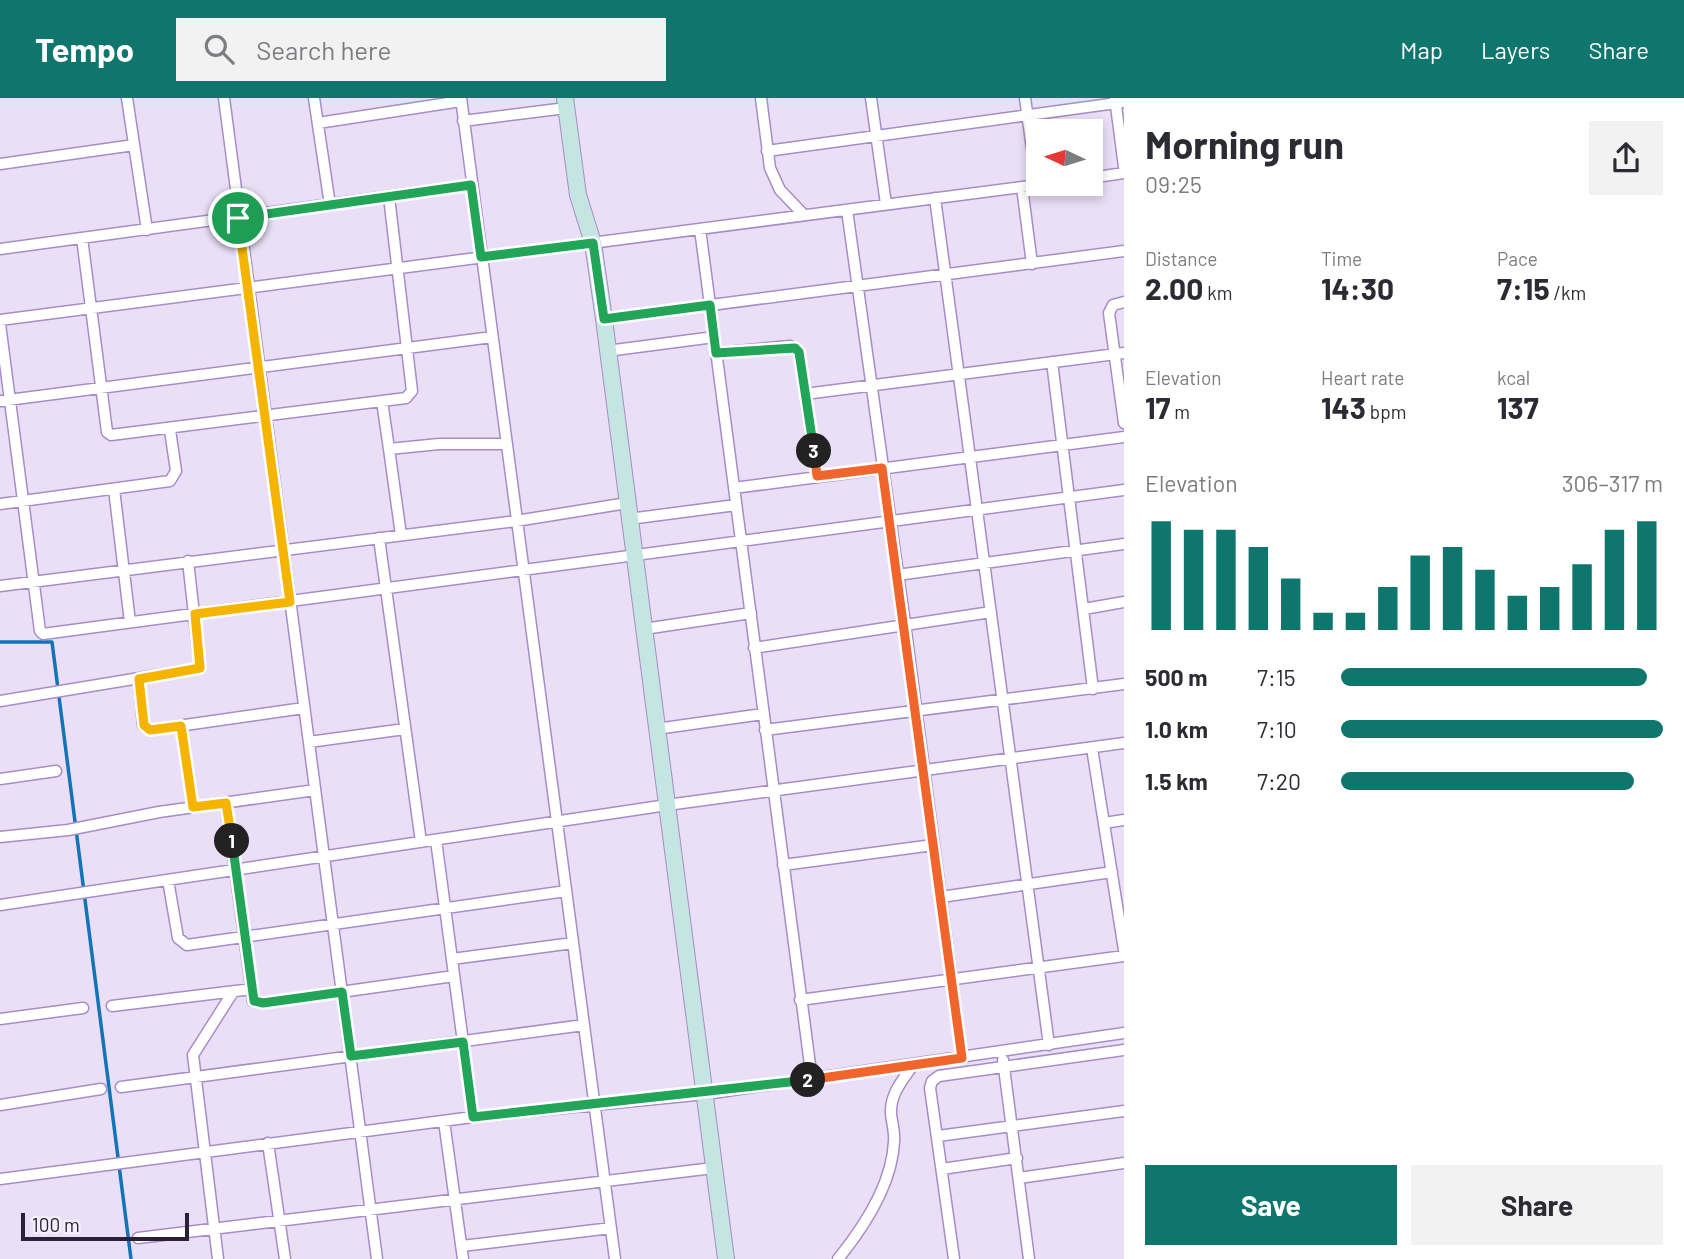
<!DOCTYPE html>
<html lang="en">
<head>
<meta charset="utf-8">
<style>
	body { margin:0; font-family:Barlow,sans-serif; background:#f2f2f3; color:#2b2b33; height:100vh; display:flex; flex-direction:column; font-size:26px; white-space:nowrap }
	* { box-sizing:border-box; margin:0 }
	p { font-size:23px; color:#7c7c81 }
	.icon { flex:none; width:38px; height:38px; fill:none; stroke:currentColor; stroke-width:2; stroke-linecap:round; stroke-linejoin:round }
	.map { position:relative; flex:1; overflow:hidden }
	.side { display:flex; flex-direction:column; background:#fff; width:560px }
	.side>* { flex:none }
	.needle { width:46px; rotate:274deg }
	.buttons { position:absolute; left:1026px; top:21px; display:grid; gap:14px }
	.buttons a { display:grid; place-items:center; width:77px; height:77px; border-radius:0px; background:#fff; box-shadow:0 4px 10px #0003; font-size:35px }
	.scale { position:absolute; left:21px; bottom:18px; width:168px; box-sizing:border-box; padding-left:7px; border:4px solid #2b2137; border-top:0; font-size:19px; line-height:24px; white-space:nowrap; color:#2b2137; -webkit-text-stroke:5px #f4effb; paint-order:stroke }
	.pin { position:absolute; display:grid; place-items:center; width:60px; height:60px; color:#fff; margin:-30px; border:4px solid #fff; border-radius:50%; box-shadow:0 2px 7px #0007 }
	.km { position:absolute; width:35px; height:35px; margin:-18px; border-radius:50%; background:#222; color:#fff; font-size:19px; line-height:35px; text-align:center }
	.round { display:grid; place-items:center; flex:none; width:74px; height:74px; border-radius:0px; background:#f2f2f3 }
	.overview { display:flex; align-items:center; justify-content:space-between; height:119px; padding:0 21px }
	h1 { font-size:38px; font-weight:700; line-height:52px }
	.metrics { display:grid; grid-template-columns:repeat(3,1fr); gap:10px; height:119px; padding:7px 21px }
	.metrics div { display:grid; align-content:center }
	.metrics b { font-size:30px; font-weight:700 }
	.metrics small { font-size:19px; font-weight:400 }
	.metrics p { font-size:19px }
	.chart { height:196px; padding:14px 21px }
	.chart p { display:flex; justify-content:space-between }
	.chart svg { width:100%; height:126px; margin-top:7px; stroke:#0f766e; stroke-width:6 }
	.button { display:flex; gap:14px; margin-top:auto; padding:14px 21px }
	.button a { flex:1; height:80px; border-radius:0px; background:#0f766e; color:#fff; font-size:28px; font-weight:700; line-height:80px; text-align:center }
	.button a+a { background:#f2f2f3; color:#2b2b33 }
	ul { padding:0 21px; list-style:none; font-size:23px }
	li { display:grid; grid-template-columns:112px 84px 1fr; align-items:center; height:52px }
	li i { height:18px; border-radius:9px; background:#0f766e }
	header { display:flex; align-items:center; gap:42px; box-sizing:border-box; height:98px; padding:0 35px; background:#0f766e; color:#fff }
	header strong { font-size:33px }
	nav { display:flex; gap:38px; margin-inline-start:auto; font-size:24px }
	.search { width:490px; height:63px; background:#f2f2f3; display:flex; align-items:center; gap:18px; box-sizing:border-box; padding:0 24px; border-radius:0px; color:#7c7c81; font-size:26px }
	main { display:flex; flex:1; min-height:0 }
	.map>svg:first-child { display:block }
</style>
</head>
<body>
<header>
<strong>Tempo</strong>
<div class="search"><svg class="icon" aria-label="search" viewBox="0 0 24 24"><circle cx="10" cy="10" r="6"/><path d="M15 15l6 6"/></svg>Search here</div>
<nav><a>Map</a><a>Layers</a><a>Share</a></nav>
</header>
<main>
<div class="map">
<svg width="1124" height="1161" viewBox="0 0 1124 1161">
	<rect width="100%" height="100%" fill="#eadff7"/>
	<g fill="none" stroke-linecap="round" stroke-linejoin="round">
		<!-- stream -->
		<path stroke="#1274b6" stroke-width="3.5" d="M0 544H52L131 1161"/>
		<defs>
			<path id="street" d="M127 0 147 132
				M224 0 377 1161
				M314 0 330 107
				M461 0 615 1161
				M761 0 770 70 780 92 804 117
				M871 0 886 106
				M1025 0 1037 87
				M1115 0 1124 69
				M463 23 566 10
				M318 25 461 3
				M767 53 1124 4
				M0 66 134 47
				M1090 80 1124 75
				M1022 89 1032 166
				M935 100 1049 947
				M847 112 905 526 962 960
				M700 131 812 982
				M82 140 107 334 111 337 406 300 412 293 389 99
				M0 151 471 87
				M1124 204 1113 207 1109 215 1124 325
				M604 221 1124 153
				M0 222 1045 86
				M0 226 40 533 43 536 1124 392
				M607 253 714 239
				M716 255 790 248 799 254 817 378
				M1052 264 1093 591
				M805 296 1124 255
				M0 303 492 239
				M382 303 389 351
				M734 390 1124 339
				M114 391 130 524
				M0 406 170 383 176 373 170 332
				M629 421 736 407
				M401 437 389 351 439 346H506
				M379 440 421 744
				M897 477 1124 446
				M0 488 516 423 627 405
				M1084 511 1124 504
				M644 531 751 515
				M754 550 991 514
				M139 581 143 627 150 632 304 610
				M0 603 200 570 188 463
				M181 628 193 709
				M656 631 763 616
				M765 632 1124 586
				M309 644 405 631
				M1092 650 1124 852
				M0 681 56 673
				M226 705 253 903 263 905 454 878
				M1104 725 1124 722
				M0 739 68 732 159 714 315 692
				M436 742 473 1019
				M783 767 933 747
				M168 782 178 840 187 847 566 793
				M941 799 1112 774
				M0 807 667 707 1124 645
				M452 861 573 845
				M800 902 1124 858
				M112 908 252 891
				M0 921 83 910
				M1003 962 1029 1161
				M121 989 584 927
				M0 1007 101 991
				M444 1023 463 1161
				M938 1038 1124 1013
				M268 1045 285 1161
				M942 1071 1017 1060
				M1019 1080 1124 1065
				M0 1081 473 1019 706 996 1124 935
				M138 1140 713 1070
				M462 1148 611 1130
				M218 1161 193 957 233 894
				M838 1161C864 1129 892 1087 894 1044 895 1035 892 1025 891 1016 890 996 902 983 913 967
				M954 1161 930 990 932 983 939 978 1124 952"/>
			<path id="secondary" d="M565 0 578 97 593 145 604 221 726 1161"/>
		</defs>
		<!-- street casing -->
		<use href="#street" stroke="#a78dc5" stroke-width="13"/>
		<!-- secondary casing -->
		<use href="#secondary" stroke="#a78dc5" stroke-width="18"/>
		<!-- street -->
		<use href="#street" stroke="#fff" stroke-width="10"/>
		<!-- secondary -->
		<use href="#secondary" stroke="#c4e5e2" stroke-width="16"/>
	</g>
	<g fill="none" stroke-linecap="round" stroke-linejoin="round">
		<defs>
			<path id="split-1" d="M232 743 226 705 193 709 181 628 150 632 144 627 139 581 200 570 195 516 290 504 238 120"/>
			<path id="split-2" d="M232 743 254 903 263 905 342 894 351 958 463 944 473 1019 808 982"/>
			<path id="split-3" d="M808 982 962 960 882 370 817 378 814 353"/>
			<path id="split-4" d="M238 120 471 87 481 159 593 145 604 221 710 207 716 255 795 250 799 254 814 353"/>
		</defs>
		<!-- split-1 casing -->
		<use href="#split-1" stroke="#fff" stroke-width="14"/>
		<!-- split-2 casing -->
		<use href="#split-2" stroke="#fff" stroke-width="14"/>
		<!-- split-3 casing -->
		<use href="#split-3" stroke="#fff" stroke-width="14"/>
		<!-- split-4 casing -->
		<use href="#split-4" stroke="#fff" stroke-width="14"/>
		<!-- split-1 -->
		<use href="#split-1" stroke="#f5b400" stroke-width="9"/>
		<!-- split-2 -->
		<use href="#split-2" stroke="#22a559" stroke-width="9"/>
		<!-- split-3 -->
		<use href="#split-3" stroke="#f0652b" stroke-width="9"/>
		<!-- split-4 -->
		<use href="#split-4" stroke="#22a559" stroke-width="9"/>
	</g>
</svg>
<div class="buttons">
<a><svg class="needle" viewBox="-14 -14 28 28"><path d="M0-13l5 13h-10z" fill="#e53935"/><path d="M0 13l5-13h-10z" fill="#7c7c81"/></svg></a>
</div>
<div class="scale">100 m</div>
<div class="pin" style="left:238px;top:120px;background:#1e9e55"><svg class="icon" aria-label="arrive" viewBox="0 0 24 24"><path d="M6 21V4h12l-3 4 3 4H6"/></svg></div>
<b class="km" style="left:232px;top:743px">1</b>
<b class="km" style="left:808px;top:982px">2</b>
<b class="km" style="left:814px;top:353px">3</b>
</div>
<section class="side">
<div class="overview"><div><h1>Morning run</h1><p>09:25</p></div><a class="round"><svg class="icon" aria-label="share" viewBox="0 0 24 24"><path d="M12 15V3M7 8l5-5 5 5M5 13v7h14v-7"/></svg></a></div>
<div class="metrics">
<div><p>Distance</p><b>2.00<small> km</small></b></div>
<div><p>Time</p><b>14:30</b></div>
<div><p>Pace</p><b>7:15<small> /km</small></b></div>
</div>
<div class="metrics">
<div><p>Elevation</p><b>17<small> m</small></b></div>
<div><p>Heart rate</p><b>143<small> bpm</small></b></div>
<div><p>kcal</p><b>137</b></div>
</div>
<div class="chart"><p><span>Elevation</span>306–317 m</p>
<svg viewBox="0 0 160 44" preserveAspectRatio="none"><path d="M5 44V6M15 44V9M25 44V9M35 44V15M45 44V26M55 44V38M65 44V38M75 44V29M85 44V18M95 44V15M105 44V23M115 44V32M125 44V29M135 44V21M145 44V9M155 44V6"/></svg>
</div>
<ul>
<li><b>500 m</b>7:15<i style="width:95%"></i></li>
<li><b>1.0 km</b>7:10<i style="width:100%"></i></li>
<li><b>1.5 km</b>7:20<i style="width:91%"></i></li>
</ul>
<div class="button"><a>Save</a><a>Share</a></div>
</section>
</main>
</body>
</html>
